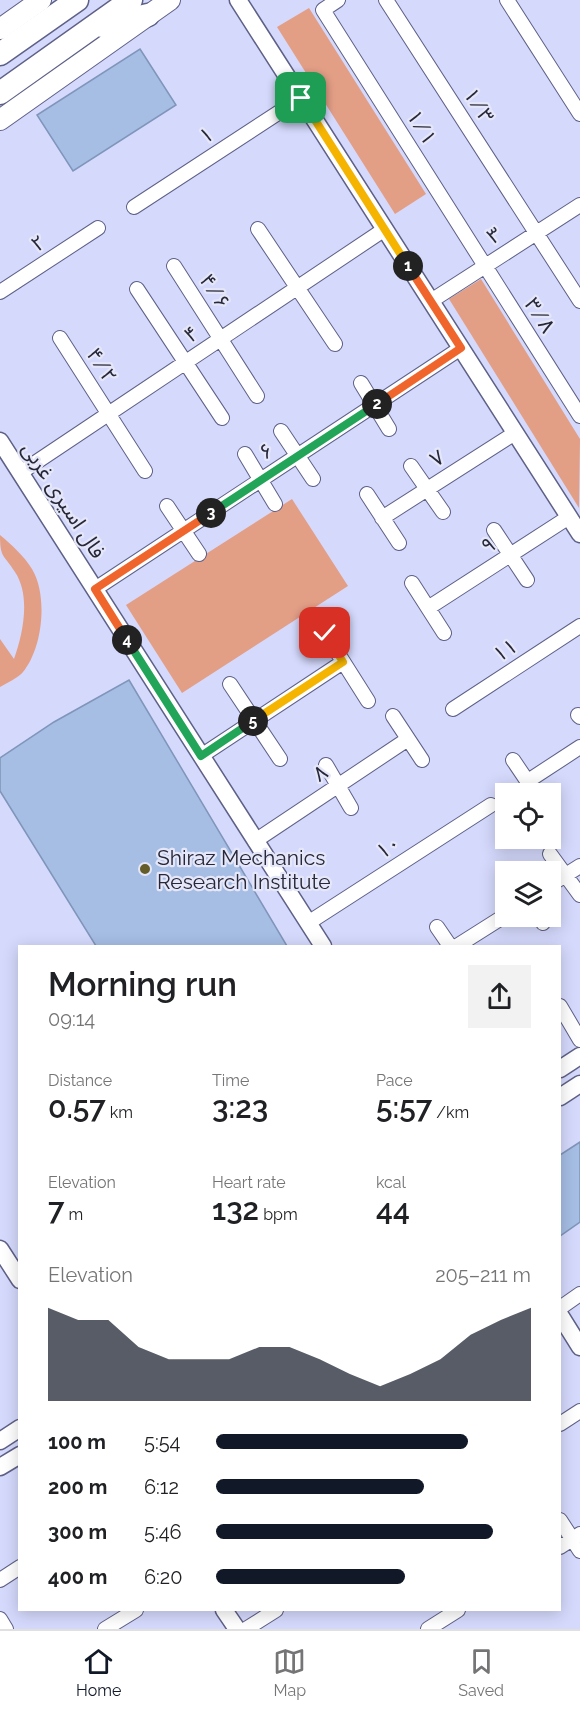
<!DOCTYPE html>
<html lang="en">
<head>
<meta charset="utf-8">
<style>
	body { margin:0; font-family:Raleway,"Noto Sans Arabic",sans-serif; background:#f2f2f2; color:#202124; height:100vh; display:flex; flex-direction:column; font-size:22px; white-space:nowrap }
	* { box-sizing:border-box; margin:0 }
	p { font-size:20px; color:#757577 }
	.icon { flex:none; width:33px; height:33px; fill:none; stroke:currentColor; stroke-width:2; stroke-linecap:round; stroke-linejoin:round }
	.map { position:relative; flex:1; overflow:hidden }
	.panel { position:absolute; left:18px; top:945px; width:543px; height:666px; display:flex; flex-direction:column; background:#fff; border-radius:0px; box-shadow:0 3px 15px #0003 }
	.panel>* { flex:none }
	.buttons { position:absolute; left:495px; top:783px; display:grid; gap:12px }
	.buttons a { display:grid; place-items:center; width:66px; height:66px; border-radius:0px; background:#fff; box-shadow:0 3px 15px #0003; font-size:30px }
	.pin { position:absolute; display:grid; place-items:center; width:51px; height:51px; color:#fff; margin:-26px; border-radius:12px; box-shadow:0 3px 9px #0006 }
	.km { position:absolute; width:30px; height:30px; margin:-15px; border-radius:50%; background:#222; color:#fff; font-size:16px; line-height:30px; text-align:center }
	.round { display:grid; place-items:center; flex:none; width:63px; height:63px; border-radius:0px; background:#f2f2f2 }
	.headline { display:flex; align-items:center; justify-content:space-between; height:102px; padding:0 30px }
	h1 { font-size:33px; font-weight:600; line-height:45px }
	.stats { display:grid; grid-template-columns:repeat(3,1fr); gap:9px; height:102px; padding:6px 30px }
	.stats div { display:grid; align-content:center }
	.stats b { font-size:30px; font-weight:600 }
	.stats small { font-size:16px; font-weight:400 }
	.stats p { font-size:16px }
	.chart { height:168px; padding:12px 30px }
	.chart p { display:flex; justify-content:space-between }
	.chart svg { width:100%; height:108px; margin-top:6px; fill:#111827; opacity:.7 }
	ul { padding:0 30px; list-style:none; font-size:20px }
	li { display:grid; grid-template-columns:96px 72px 1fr; align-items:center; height:45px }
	li i { height:15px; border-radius:8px; background:#111827 }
	.tabs { display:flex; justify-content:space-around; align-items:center; height:84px; border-top:2px solid #e0e0e0; background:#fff; font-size:16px; color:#757577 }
	.tabs a { display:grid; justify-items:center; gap:3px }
	.tabs .active { color:#111827 }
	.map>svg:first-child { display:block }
</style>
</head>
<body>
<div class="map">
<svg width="580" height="1629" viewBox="0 0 580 1629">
	<rect width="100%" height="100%" fill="#d5d9fc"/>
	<!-- green -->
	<path fill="#e39e86" d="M309 8 426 194 395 214 277 27Z
		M481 279 580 439 579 508 449 299Z
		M292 499 348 586 182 693 126 605Z
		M0 535C12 545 24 556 32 569 48 595 43 648 23 672 18 678 7 683 0 687V639L14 659C23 634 31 596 15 572 4 554 0 559 0 535Z"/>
	<!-- building -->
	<path fill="#a6bde4" stroke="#7f95b9" stroke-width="1.5" d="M140 49 176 105 73 171 37 115Z
		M129 680 287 946H96L0 791V758L54 722Z
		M580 1142V1222L560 1236V1155Z"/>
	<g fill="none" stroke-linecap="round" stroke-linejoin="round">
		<defs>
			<path id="minor" d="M338 0 323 10 580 416
				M386 0 580 301
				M507 0 580 114
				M134 207 301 98
				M258 229 335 344
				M174 266 257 396
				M137 289 222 418
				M0 292 98 228
				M431 301 580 205
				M60 338 145 471
				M361 383 389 429
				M281 431 313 479
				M245 454 275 504
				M411 466 443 512
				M20 473 385 229
				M367 494 399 543
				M167 506 199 554
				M382 518 515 433
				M494 530 527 580
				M412 583 444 633
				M95 589 461 348
				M428 608 569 517
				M325 633 368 701
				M230 684 280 759
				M453 709 580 626
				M578 715 580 717
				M393 716 422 760
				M201 756 343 662
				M513 760 536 794
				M326 765 351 808
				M528 781 580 747
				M255 841 408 739
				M550 854 580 895
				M550 885 580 866
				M539 916 543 923
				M308 923 491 805
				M437 927 450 946
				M457 946 506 915
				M560 1006 580 1040
				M560 1308 580 1294
				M560 1424 580 1411
				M560 1520 580 1551
				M560 1547 580 1534
				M0 1580 20 1567
				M0 1619 6 1629
				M105 1629 136 1610
				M246 1629 276 1610
				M428 1629 458 1610"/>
			<path id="tertiary" d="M238 0 580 534
				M0 441 323 946
				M560 1069 580 1056
				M560 1097 580 1084
				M0 1249 20 1280
				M560 1315 580 1347
				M0 1441 20 1428
				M0 1467 20 1455
				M224 1610 237 1629"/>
			<path id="secondary" d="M0 29 41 0
				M0 120 170 0"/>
			<path id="trunk" d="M102 26 148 15
				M0 54 77 0
				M0 93 131 0"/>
		</defs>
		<!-- minor casing -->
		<use href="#minor" stroke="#5e6187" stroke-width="16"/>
		<!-- tertiary casing -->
		<use href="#tertiary" stroke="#5e6187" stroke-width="19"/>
		<!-- secondary casing -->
		<use href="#secondary" stroke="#5e6187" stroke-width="22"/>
		<!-- trunk casing -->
		<use href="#trunk" stroke="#5e6187" stroke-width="25"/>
		<!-- minor -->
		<use href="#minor" stroke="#fff" stroke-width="14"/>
		<!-- tertiary -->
		<use href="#tertiary" stroke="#fff" stroke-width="16"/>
		<!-- secondary -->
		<use href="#secondary" stroke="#fff" stroke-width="20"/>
		<!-- trunk -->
		<use href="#trunk" stroke="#fff" stroke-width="22"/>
	</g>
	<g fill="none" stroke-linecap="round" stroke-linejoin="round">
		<defs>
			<path id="split-1" d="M301 98 408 266"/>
			<path id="split-2" d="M377 404 461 348 408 266"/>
			<path id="split-3" d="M211 513 377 404"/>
			<path id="split-4" d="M127 640 95 589 211 513"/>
			<path id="split-5" d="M127 640 201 756 253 721"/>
			<path id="split-6" d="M253 721 343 662 325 633"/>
		</defs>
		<!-- split-1 casing -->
		<use href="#split-1" stroke="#fff" stroke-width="12"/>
		<!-- split-2 casing -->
		<use href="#split-2" stroke="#fff" stroke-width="12"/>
		<!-- split-3 casing -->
		<use href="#split-3" stroke="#fff" stroke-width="12"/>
		<!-- split-4 casing -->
		<use href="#split-4" stroke="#fff" stroke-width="12"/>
		<!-- split-5 casing -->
		<use href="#split-5" stroke="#fff" stroke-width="12"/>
		<!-- split-6 casing -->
		<use href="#split-6" stroke="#fff" stroke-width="12"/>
		<!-- split-1 -->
		<use href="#split-1" stroke="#f5b400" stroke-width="8"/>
		<!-- split-2 -->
		<use href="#split-2" stroke="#f0652b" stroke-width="8"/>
		<!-- split-3 -->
		<use href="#split-3" stroke="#22a559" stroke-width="8"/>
		<!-- split-4 -->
		<use href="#split-4" stroke="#f0652b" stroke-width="8"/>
		<!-- split-5 -->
		<use href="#split-5" stroke="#22a559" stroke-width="8"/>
		<!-- split-6 -->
		<use href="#split-6" stroke="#f5b400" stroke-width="8"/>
	</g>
	<!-- markers -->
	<circle fill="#645c29" stroke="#e5e7f9" stroke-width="2" cx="145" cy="869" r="6"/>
	<g text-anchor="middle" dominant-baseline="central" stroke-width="4.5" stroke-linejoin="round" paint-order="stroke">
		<!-- street labels -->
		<g font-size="21" fill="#262738" stroke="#e5e7f9">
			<text transform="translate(479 105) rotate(57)">۱/۳</text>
			<text transform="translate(422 127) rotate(58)">۱/۱</text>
			<text transform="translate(206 135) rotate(-33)">۱</text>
			<text transform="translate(494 235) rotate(-33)">۳</text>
			<text transform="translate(38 243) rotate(-33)">۲</text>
			<text transform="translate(215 291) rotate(57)">۴/۶</text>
			<text transform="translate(540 315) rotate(57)">۳/۸</text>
			<text transform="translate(191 334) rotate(-34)">۴</text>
			<text transform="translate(102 365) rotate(57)">۴/۲</text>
			<text transform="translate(266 451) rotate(-33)">۶</text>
			<text transform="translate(437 458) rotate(-33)">۷</text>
			<text transform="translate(64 500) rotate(57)">فال اسیری غربی</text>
			<text transform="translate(488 545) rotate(-33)">۹</text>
			<text transform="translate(505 650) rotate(-33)">۱۱</text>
			<text transform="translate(320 773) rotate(-34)">۸</text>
			<text transform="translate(388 847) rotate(-33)">۱۰</text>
		</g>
		<!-- poi labels -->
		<g font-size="21" fill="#262738" stroke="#e5e7f9" text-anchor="start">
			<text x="157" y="857">Shiraz Mechanics<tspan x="157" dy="24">Research Institute</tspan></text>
		</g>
	</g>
</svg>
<div class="buttons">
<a><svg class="icon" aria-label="locate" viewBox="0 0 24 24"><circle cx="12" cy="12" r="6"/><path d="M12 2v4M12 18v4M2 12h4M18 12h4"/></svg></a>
<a><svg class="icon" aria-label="layers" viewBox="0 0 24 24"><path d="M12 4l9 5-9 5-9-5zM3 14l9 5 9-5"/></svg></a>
</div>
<div class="pin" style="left:301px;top:98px;background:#1e9e55"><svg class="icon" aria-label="arrive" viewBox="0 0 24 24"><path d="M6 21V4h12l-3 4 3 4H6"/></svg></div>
<div class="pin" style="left:325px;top:633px;background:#d93025"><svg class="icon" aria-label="check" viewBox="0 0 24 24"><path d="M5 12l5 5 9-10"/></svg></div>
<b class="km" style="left:408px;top:266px">1</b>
<b class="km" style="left:377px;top:404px">2</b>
<b class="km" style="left:211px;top:513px">3</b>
<b class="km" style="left:127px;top:640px">4</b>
<b class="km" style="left:253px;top:721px">5</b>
<section class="panel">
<div class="headline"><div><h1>Morning run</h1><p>09:14</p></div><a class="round"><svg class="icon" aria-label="share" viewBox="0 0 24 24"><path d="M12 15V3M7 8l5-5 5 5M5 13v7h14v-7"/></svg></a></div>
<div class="stats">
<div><p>Distance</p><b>0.57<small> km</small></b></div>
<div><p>Time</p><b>3:23</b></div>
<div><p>Pace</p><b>5:57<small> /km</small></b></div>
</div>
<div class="stats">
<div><p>Elevation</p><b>7<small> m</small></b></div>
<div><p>Heart rate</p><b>132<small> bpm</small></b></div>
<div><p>kcal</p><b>44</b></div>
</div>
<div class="chart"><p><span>Elevation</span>205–211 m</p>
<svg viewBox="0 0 160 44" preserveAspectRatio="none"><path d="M0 44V6L10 11L20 11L30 22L40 27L50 27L60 27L70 22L80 22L90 27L100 33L110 38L120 33L130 27L140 17L150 11L160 6V44z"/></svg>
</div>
<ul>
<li><b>100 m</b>5:54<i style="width:80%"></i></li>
<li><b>200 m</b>6:12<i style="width:66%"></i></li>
<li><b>300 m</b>5:46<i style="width:88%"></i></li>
<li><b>400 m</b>6:20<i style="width:60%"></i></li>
</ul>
</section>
</div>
<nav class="tabs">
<a class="active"><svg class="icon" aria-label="home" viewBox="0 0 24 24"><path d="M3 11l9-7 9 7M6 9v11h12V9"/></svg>Home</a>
<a><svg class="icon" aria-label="map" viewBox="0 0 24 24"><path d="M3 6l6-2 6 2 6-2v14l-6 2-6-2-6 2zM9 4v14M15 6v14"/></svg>Map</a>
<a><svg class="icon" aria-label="saved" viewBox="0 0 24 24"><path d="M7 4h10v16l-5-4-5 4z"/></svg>Saved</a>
</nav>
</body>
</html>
